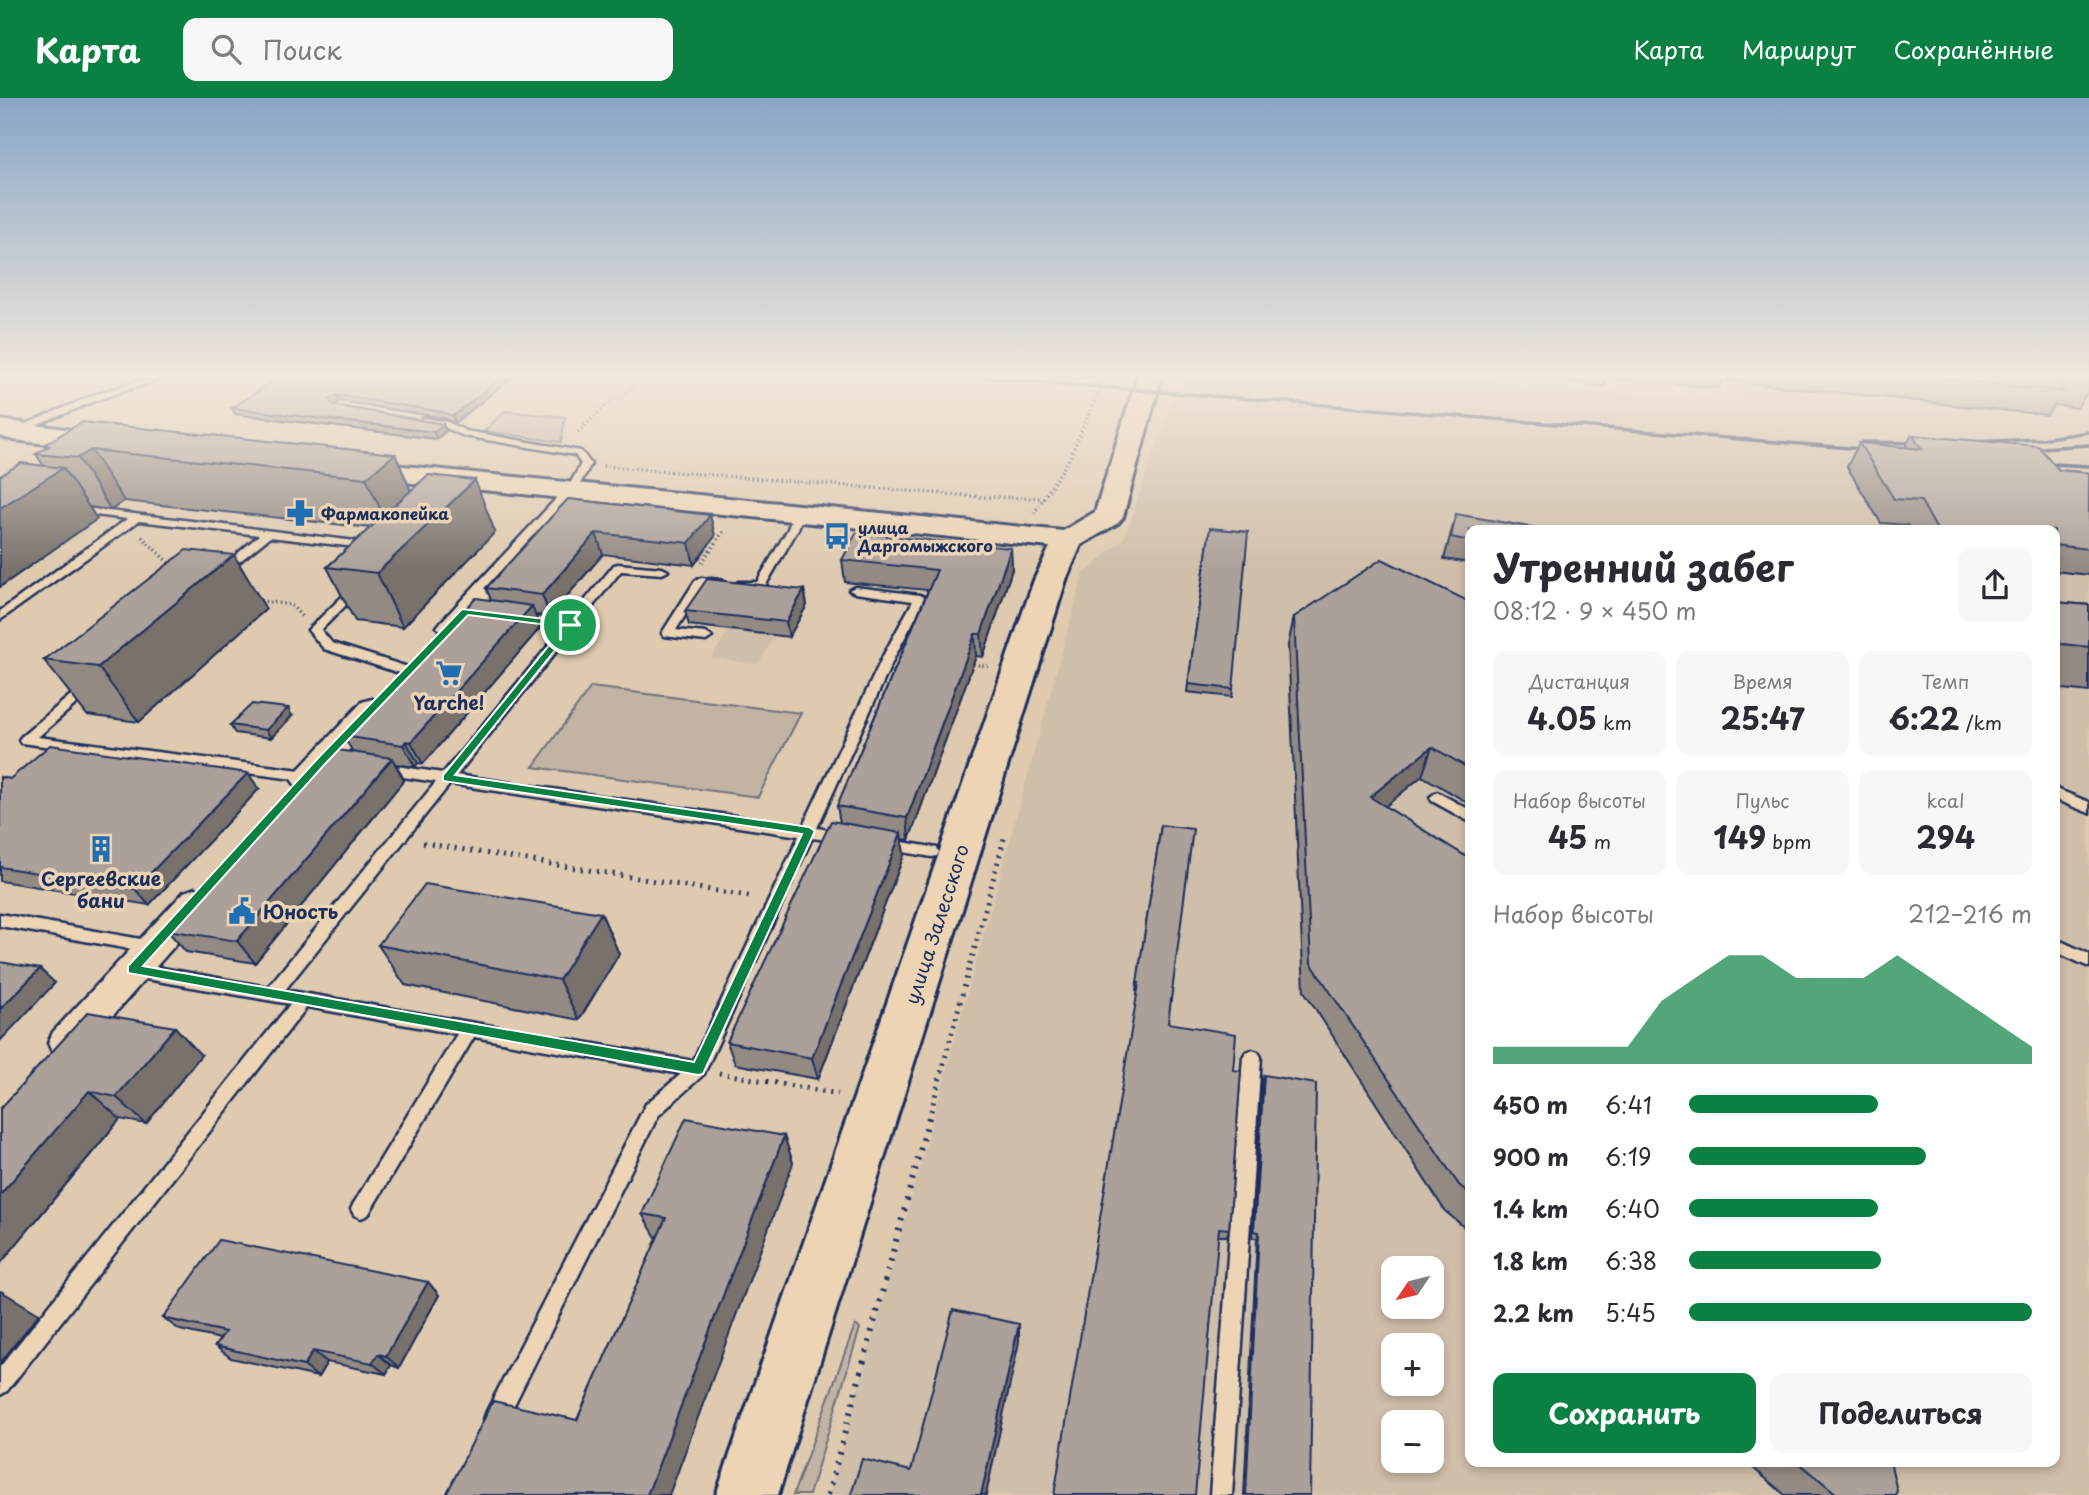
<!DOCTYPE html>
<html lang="ru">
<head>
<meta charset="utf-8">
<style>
	body { margin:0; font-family:"Playpen Sans",sans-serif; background:#f7f7f7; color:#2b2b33; height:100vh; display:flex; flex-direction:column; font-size:26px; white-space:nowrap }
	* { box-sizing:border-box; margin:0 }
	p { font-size:23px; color:#7c7c81 }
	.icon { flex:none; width:38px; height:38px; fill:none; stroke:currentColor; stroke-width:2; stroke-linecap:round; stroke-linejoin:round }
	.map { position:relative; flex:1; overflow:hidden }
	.details { position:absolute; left:1465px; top:427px; width:595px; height:942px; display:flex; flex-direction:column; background:#fff; border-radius:14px; box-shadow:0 4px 10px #0003 }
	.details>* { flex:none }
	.needle { width:46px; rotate:235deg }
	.controls { position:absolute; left:1381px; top:1158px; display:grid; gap:14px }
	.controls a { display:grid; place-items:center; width:63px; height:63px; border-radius:14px; background:#fff; box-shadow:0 4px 10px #0003; font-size:35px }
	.pin { position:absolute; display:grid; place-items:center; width:60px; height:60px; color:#fff; margin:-30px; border:4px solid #fff; border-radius:50%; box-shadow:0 2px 7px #0007 }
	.round { display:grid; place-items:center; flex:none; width:74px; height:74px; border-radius:14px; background:#f7f7f7 }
	.head { display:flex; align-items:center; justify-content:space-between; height:119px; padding:0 28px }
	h1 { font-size:38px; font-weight:700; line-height:52px }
	.metrics { display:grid; grid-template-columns:repeat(3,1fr); gap:10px; height:119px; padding:7px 28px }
	.metrics div { display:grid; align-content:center; border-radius:14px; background:#f7f7f7; text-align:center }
	.metrics b { font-size:30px; font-weight:700 }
	.metrics small { font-size:19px; font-weight:400 }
	.metrics p { font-size:19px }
	.chart { height:196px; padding:14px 28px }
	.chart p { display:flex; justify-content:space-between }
	.chart svg { width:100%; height:126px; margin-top:7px; fill:#0b8043; opacity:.7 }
	.action { display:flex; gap:14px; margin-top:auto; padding:14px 28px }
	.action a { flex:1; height:80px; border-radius:14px; background:#0b8043; color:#fff; font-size:28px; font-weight:700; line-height:80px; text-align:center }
	.action a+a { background:#f7f7f7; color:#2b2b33 }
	ul { padding:0 28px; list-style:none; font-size:23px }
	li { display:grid; grid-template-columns:112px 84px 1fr; align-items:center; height:52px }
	li i { height:18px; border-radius:9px; background:#0b8043 }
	header { display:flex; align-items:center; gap:42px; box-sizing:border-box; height:98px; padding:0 35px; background:#0b8043; color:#fff }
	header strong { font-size:33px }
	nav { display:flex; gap:38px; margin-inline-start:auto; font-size:24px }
	.search { width:490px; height:63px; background:#f7f7f7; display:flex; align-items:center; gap:18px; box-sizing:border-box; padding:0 24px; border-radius:14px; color:#7c7c81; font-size:26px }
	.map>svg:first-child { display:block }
</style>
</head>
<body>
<header>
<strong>Карта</strong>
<div class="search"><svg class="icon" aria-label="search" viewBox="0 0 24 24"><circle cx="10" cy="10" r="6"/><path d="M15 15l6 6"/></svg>Поиск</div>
<nav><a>Карта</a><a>Маршрут</a><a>Сохранённые</a></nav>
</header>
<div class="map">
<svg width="2089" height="1397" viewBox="0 0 2089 1397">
	<rect width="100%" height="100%" fill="#dfcaaf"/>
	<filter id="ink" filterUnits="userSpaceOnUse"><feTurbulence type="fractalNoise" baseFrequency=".0143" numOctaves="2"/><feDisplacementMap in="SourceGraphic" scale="14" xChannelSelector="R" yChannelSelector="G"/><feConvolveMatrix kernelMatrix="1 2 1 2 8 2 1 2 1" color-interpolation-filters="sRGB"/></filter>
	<g filter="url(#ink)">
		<!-- built -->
		<path fill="#cfbea9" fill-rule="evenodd" d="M1182 277H1431L1749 307 1731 277H2089V1397H829L1083 477 1124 440ZM1470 432H2054V1363H1470ZM1393 1171H1432V1209H1393ZM1393 1248H1432V1286H1393ZM1393 1325H1432V1363H1393Z
			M729 532 775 538 758 566 711 560Z"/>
		<!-- green -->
		<path fill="#c2b3a3" stroke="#6e7180" stroke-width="2" d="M505 313 565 319 561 344 484 333Z
			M591 589 801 615 758 699 533 669Z
			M855 1227 860 1230 809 1397H793Z"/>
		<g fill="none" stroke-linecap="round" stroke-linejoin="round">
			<defs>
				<path id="lane" d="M160 277H172L102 300 18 335 10 333 96 296Z
					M425 320 447 324 466 333 581 353 591 366 575 395H567L566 393 581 366 575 357 464 338 442 328 422 325V321Z
					M76 409 372 445 377 448 372 451 270 439 224 476 220 475V471L259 437 139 423 0 522V513L127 421 72 414 71 412Z
					M798 413 803 416 798 431 764 490 738 488V484H757L788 431 793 416Z
					M618 466 662 470 668 473 662 476 621 473 457 677 803 728 883 558 913 503 855 495 849 492 855 489 920 497 926 500 895 558 817 730 846 735 848 739 846 743 841 744 812 740 704 976 658 1018 503 1329 495 1332 487 1329 484 1321 487 1313 646 1006 681 976 474 939 368 1117 361 1120 354 1117 351 1111 354 1105 457 936 307 909 7 1293 0 1297V1269L290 906 134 879 128 877 126 872 128 867 134 865 268 889 436 684 383 676 376 671 378 668 383 666 443 675 563 530 516 523V517L568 523 614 467ZM450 686 799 738 693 963 285 892Z
					M701 480 721 482 727 485 721 488 704 487 676 532 706 535 712 539 706 543 664 538 662 535 695 483Z
					M356 488 360 489V493L321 532 332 545 411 570 413 573 411 576H403L324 551 308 532 352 489Z
					M88 585 94 589 92 592 38 639 308 673 315 678 308 683 21 645 19 642 21 639 84 586Z
					M2054 690 2089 704V715L2054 701Z
					M1437 694 1470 712V724L1432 703 1430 699Z
					M885 741 932 749 937 750 939 754 937 758 932 759 880 750 878 746 880 742Z
					M0 816 152 843 158 845 160 849 158 853 152 855 0 828Z
					M2054 840 2089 856V869L2054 853Z
					M1252 952 1258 954 1261 959 1232 1397H1210L1243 959 1246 954Z"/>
				<path id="street" d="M571 386 579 388 582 393 570 412 459 534 450 537 441 534 437 529 441 524 554 403 563 388Z
					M372 601 382 604 386 610 382 616 316 688 306 691 296 688 291 681 296 674 362 604Z
					M195 790 206 794 211 803 206 812 79 956 66 961 53 956 48 945 53 934 184 794Z"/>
				<path id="secondary" d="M1138 277H1162L1123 419 1118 425 1081 447 1066 482 778 1397H716L1034 482 1050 449 353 379 343 377 339 371 343 365 353 363 1063 433 1095 414Z
					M0 322 108 337 117 339 121 345 117 351 108 353 13 342 0 338Z"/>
			</defs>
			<!-- lane casing -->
			<use href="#lane" stroke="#1b2f5e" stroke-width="5"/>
			<!-- street casing -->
			<use href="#street" stroke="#1b2f5e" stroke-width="5"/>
			<!-- secondary casing -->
			<use href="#secondary" stroke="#1b2f5e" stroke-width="6"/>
			<!-- path-far2 -->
			<path stroke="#1b2f5e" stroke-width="3.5" stroke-dasharray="1 3.5" stroke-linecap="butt" d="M578 334 609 304 626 295 639 277
				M603 368 983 399 1044 400
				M1034 415 1069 361 1101 288 1112 277
				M142 439 171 467
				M702 464 725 431
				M256 502 291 507 302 519
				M969 566 988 568"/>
			<!-- path-far1 -->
			<path stroke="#1b2f5e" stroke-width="5" stroke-dasharray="2 6" stroke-linecap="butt" d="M423 745 753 799
				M719 975 838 996
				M931 1013 1005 737"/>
			<!-- path -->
			<path stroke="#1b2f5e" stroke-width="6" stroke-dasharray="2.5 8" stroke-linecap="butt" d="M828 1397 931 1012"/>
			<!-- lane -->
			<use href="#lane" fill="#ecd4b4" fill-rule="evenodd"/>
			<!-- street -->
			<use href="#street" fill="#ecd4b4" fill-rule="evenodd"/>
			<!-- secondary -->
			<use href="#secondary" fill="#ecd4b4" fill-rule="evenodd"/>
			<!-- rail -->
			<path stroke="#1b2f5e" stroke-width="3.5" d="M954 277 1875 352
				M1862 344 1928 345
				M1970 344 2041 341 2089 334
				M2026 351 2089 347
				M2035 365 2089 368"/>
		</g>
		<!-- wall -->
		<path fill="#938a84" stroke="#1b2f5e" stroke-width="2" d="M283 277H515L455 325 444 320 340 303 335 307 446 333 436 341 235 316 232 310Z
			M1524 277H2085L2089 281V292L2077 310 2054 307 2047 317 1722 282 1719 290 1607 280 1604 289Z
			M1912 337 2059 372 2089 375V477L2054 473V432H1910L1907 427 1881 425 1847 369 1859 345 1905 349Z
			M44 347 395 356 411 393 495 434 403 529 355 523 327 469 371 430 124 403 111 412 89 409 97 421 44 368 36 356 46 350Z
			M568 401 710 417 715 438 694 467 603 456 550 518 535 517 540 530 423 666 418 665 415 669 396 666 404 682 255 865 186 854 167 832 353 654 343 638 491 502 486 490Z
			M1456 416 1470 432V465L1444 461Z
			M1210 430 1233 591 1232 599 1187 594Z
			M1011 450 1012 471 983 559 976 558 909 742 902 741 904 757 818 981 735 966 727 944 840 725 837 708 928 492 845 484 842 462Z
			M804 492 807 507 789 539 689 527 685 513Z
			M1470 504V706L1422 678 1385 708 1470 761V1134L1445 1113 1304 893 1288 547 1294 519Z
			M2054 504 2089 507V594L2054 590Z
			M266 511 139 624 87 617 44 562Z
			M292 618 271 640 235 635 230 627Z
			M0 679 10 681 259 691 149 807 0 783Z
			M1161 727 1168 925 1233 972 1229 1131 1227 1138H1218L1138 893H1136Z
			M601 815 619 856 579 922 405 887 378 847Z
			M201 957 146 1026 120 1021 0 1166V1011Z
			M1264 977 1310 1397H1244L1257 1140H1252L1262 984Z
			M784 1038 793 1065 577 1322 657 1141 642 1116Z
			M428 1184 439 1197 399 1270 391 1267 386 1276 327 1264 318 1279 231 1260 215 1248 220 1241 180 1232 163 1220Z
			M1745 1363H1890L1895 1397H1785Z"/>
		<!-- shaded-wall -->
		<path fill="#78716c" stroke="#1b2f5e" stroke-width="2" d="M505 277H515L455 325 453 318Z
			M337 297 340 303 332 309 329 302Z
			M443 326 446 333 436 341 434 334Z
			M91 352 124 403 111 412 78 360Z
			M395 356 417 407 390 432 366 380Z
			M63 370 97 421 0 489V410Z
			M475 382 495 434 403 529 377 475Z
			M710 417 715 438 694 467 689 445Z
			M596 435 603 456 550 518 542 497Z
			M1011 450 1012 471 983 559 981 536Z
			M234 457 266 511 139 624 98 569Z
			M804 492 807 507 789 539 786 524Z
			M532 508 540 530 423 666 411 644Z
			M975 536 976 558 909 742 907 720Z
			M288 610 292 618 271 640 266 632Z
			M406 643 418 665 415 669 403 647Z
			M1432 649 1422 678 1362 728 1370 699Z
			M392 660 404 682 255 865 237 843Z
			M248 675 259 691 149 807 135 791Z
			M901 735 904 757 818 981 812 960Z
			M601 815 619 856 579 922 559 882Z
			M40 871 55 885 0 943V911Z
			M175 929 201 957 146 1026 116 999Z
			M89 993 120 1021 0 1166V1097Z
			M784 1038 793 1065 669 1397H647Z
			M428 1184 439 1197 399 1270 386 1258Z
			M1 1193 39 1216 0 1265V1194Z
			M1019 1226V1244L986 1397H981Z
			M313 1253 327 1264 318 1279 304 1268Z
			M378 1256 391 1267 386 1276 372 1265Z"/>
		<!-- building -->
		<path fill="#aba19a" stroke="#1b2f5e" stroke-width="2" d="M283 277H505L453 318 442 314 337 297 329 302 333 307 443 326 434 334 232 310Z
			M1905 277H2085L2089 281V286L2054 282 2063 293Z
			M82 324 395 356 366 380 91 352 78 360 36 356 49 348 44 347Z
			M1912 337 2038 348 2059 372 2089 375V451L2054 447V432H1937L1921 403 1894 401 1859 345 1922 351Z
			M21 365 63 370 0 410V378Z
			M428 377 475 382 377 475 327 469Z
			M568 401 710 417 689 445 596 435 542 497 486 490Z
			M1456 416 1546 432H1470V443L1451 439Z
			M1210 430 1248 434 1233 591 1188 586Z
			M856 435 1011 450 981 536H975L907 720 837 708 937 472 842 462Z
			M186 452 234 457 98 569 44 562Z
			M1382 461 1470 504V671L1432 649 1370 699 1470 761V1096L1459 1087 1311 865 1294 519Z
			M707 481 804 492 786 524 685 513Z
			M476 500 532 508 411 644 406 643 403 647 343 638Z
			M2054 504 2089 507V549L2054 545Z
			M252 606 288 610 266 632 230 627Z
			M50 647 248 675 135 791 0 769V679L10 681Z
			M331 651 392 660 237 843 167 832Z
			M831 723 901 735 812 960 727 944Z
			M1161 727 1193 731 1168 925 1236 936 1233 972 1241 973 1229 1131 1219 1130 1195 1397H1054L1139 885H1137Z
			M425 786 601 815 559 882 378 847Z
			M0 864 40 871 0 911Z
			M88 914 175 929 116 999 89 993 0 1097V1011Z
			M1264 977 1316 986 1310 1397H1246L1259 1134 1254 1133Z
			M686 1020 784 1038 647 1397H446L493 1303 577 1322 666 1120 642 1116Z
			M219 1142 428 1184 386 1258 378 1256 372 1265 313 1253 304 1268 215 1248 225 1234 163 1220Z
			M953 1212 1019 1226 981 1397H851L862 1361 911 1373Z
			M1797 1363H1890L1897 1393 1895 1397H1838Z"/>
	</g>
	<!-- sky -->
	<linearGradient id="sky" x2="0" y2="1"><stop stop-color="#88a6c6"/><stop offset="0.59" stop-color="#f1e7db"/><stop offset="1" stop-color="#f1e7db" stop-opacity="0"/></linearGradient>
	<rect width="2089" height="472" fill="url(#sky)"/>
	<!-- route -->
	<path fill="#0b8043" stroke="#fff" stroke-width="2" fill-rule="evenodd" d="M462 511 570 524 575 527 455 677 809 729 815 733 703 976 698 977 128 875V868L318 660ZM468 517 564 529 443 677V683L802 736 694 964 143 868 326 665Z"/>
	<!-- icons -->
	<defs>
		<symbol id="pharmacy-bare" viewBox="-9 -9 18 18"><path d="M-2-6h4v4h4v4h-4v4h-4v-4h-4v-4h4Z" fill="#1f6fb2" stroke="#ecd4b4" stroke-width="2.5" paint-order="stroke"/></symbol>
		<symbol id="bus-bare" viewBox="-9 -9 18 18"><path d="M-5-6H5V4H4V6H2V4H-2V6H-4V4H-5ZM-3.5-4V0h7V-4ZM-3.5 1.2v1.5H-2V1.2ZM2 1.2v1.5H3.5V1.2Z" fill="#1f6fb2" stroke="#ecd4b4" stroke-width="2.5" paint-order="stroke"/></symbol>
		<symbol id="supermarket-bare" viewBox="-9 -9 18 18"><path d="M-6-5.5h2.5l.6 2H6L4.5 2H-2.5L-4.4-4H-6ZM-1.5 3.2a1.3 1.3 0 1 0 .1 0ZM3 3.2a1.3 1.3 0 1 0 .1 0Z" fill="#1f6fb2" stroke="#ecd4b4" stroke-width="2.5" paint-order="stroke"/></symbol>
		<symbol id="building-bare" viewBox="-9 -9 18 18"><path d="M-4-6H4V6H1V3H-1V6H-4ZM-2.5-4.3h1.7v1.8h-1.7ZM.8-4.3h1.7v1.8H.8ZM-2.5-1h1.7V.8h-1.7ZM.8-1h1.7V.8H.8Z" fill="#1f6fb2" stroke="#ecd4b4" stroke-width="2.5" paint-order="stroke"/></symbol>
		<symbol id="civic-bare" viewBox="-9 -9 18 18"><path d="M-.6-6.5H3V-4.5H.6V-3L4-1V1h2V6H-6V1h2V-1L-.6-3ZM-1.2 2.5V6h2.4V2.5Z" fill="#1f6fb2" stroke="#ecd4b4" stroke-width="2.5" paint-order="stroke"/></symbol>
	</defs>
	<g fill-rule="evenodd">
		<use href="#pharmacy-bare" x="281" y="396" width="38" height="38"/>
		<use href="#bus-bare" x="818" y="419" width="38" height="38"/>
		<use href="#supermarket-bare" x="430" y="556" width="38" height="38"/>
		<use href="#building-bare" x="82" y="732" width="38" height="38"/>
		<use href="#civic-bare" x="223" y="794" width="38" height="38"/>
	</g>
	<g text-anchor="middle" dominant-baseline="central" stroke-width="7" stroke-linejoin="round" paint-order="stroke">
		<!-- far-poi labels -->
		<g font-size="16" font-weight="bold" fill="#1b2f5e" stroke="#ecd4b4" text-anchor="start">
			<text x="321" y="415">Фармакопейка</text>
			<text x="858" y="429">улица<tspan x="858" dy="18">Даргомыжского</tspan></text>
		</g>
		<!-- poi labels -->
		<g font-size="19" font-weight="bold" fill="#1b2f5e" stroke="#ecd4b4">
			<text x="449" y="604">Yarche!</text>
			<text x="101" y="780">Сергеевские<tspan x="101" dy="22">бани</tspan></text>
			<text x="263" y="813" text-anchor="start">Юность</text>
		</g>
		<!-- street labels -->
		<g font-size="19" fill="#1b2f5e" stroke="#ecd4b4">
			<text transform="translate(936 826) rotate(-72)">улица Залесского</text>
		</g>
	</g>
</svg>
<div class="controls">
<a><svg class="needle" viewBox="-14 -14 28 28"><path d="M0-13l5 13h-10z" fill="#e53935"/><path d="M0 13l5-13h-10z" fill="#7c7c81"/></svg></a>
<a>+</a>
<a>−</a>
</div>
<div class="pin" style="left:570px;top:527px;background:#1e9e55"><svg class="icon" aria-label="arrive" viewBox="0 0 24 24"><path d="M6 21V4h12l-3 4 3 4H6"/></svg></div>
<section class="details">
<div class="head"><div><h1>Утренний забег</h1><p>08:12 · 9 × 450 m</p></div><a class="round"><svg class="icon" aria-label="share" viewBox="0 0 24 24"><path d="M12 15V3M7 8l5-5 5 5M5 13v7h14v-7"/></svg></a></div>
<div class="metrics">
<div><p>Дистанция</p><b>4.05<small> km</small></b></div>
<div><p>Время</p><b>25:47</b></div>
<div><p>Темп</p><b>6:22<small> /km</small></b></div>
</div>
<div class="metrics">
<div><p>Набор высоты</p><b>45<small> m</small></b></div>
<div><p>Пульс</p><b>149<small> bpm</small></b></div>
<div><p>kcal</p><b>294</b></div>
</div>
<div class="chart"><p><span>Набор высоты</span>212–216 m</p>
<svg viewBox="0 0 160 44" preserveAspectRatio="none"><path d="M0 44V38L10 38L20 38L30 38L40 38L50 22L60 14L70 6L80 6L90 14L100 14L110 14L120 6L130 14L140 22L150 30L160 38V44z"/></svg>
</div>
<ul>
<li><b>450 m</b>6:41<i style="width:55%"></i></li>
<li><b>900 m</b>6:19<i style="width:69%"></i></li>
<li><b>1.4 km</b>6:40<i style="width:55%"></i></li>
<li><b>1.8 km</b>6:38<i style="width:56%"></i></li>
<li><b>2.2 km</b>5:45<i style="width:100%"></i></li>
</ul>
<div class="action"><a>Сохранить</a><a>Поделиться</a></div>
</section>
</div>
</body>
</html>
